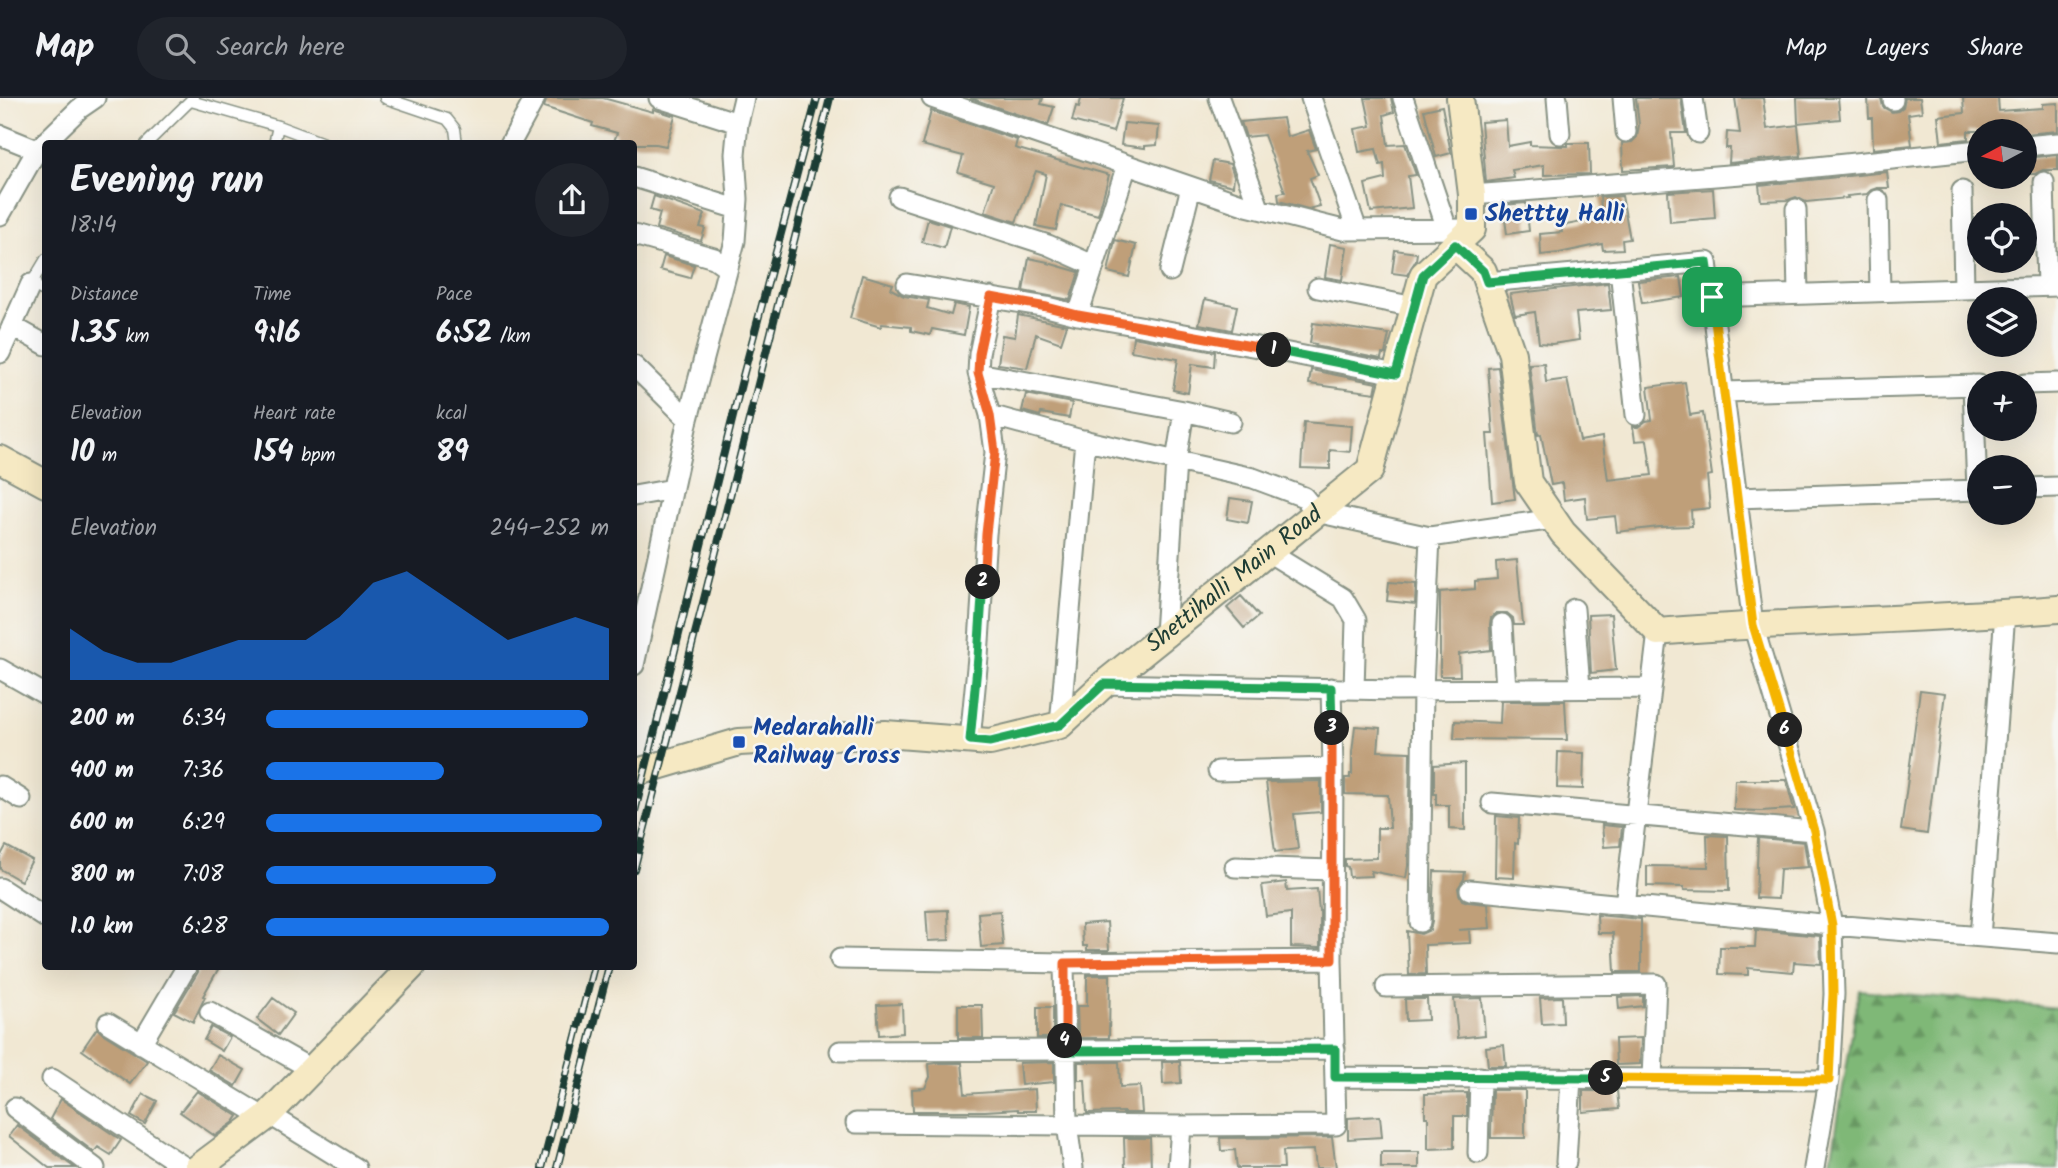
<!DOCTYPE html>
<html lang="en">
<head>
<meta charset="utf-8">
<style>
	body { margin:0; font-family:Kalam,sans-serif; background:#20242c; color:#f1f3f6; height:100vh; display:flex; flex-direction:column; font-size:26px; white-space:nowrap }
	* { box-sizing:border-box; margin:0 }
	p { font-size:23px; color:#9ea1a6 }
	.icon { flex:none; width:38px; height:38px; fill:none; stroke:currentColor; stroke-width:2; stroke-linecap:round; stroke-linejoin:round }
	.map { position:relative; flex:1; overflow:hidden }
	.drawer { position:absolute; left:42px; top:42px; width:595px; height:830px; display:flex; flex-direction:column; background:#171b24; border-radius:7px; box-shadow:0 7px 28px #0002 }
	.drawer>* { flex:none }
	.needle { width:46px; rotate:263deg }
	.tools { position:absolute; left:1967px; top:21px; display:grid; gap:14px }
	.tools a { display:grid; place-items:center; width:70px; height:70px; border-radius:50%; background:#171b24; box-shadow:0 7px 28px #0002; font-size:35px }
	.pin { position:absolute; display:grid; place-items:center; width:60px; height:60px; color:#fff; margin:-30px; border-radius:14px; box-shadow:0 4px 10px #0006 }
	.km { position:absolute; width:35px; height:35px; margin:-18px; border-radius:50%; background:#222; color:#fff; font-size:19px; line-height:35px; text-align:center }
	.round { display:grid; place-items:center; flex:none; width:74px; height:74px; border-radius:37px; background:#20242c }
	.overview { display:flex; align-items:center; justify-content:space-between; height:119px; padding:0 28px }
	h1 { font-size:38px; font-weight:700; line-height:52px }
	.metrics { display:grid; grid-template-columns:repeat(3,1fr); gap:10px; height:119px; padding:7px 28px }
	.metrics div { display:grid; align-content:center }
	.metrics b { font-size:30px; font-weight:700 }
	.metrics small { font-size:19px; font-weight:400 }
	.metrics p { font-size:19px }
	.chart { height:196px; padding:14px 28px }
	.chart p { display:flex; justify-content:space-between }
	.chart svg { width:100%; height:126px; margin-top:7px; fill:#1a73e8; opacity:.7 }
	ul { padding:0 28px; list-style:none; font-size:23px }
	li { display:grid; grid-template-columns:112px 84px 1fr; align-items:center; height:52px }
	li i { height:18px; border-radius:9px; background:#1a73e8 }
	header { display:flex; align-items:center; gap:42px; box-sizing:border-box; height:98px; padding:0 35px; background:#171b24; border-bottom:2px solid #363941 }
	header strong { font-size:33px }
	nav { display:flex; gap:38px; margin-inline-start:auto; font-size:24px }
	.search { width:490px; height:63px; background:#20242c; display:flex; align-items:center; gap:18px; box-sizing:border-box; padding:0 24px; border-radius:38px; color:#9ea1a6; font-size:26px }
	.map>svg:first-child { display:block }
</style>
</head>
<body>
<header>
<strong>Map</strong>
<div class="search"><svg class="icon" aria-label="search" viewBox="0 0 24 24"><circle cx="10" cy="10" r="6"/><path d="M15 15l6 6"/></svg>Search here</div>
<nav><a>Map</a><a>Layers</a><a>Share</a></nav>
</header>
<div class="map">
<svg width="2058" height="1070" viewBox="0 0 2058 1070">
	<defs>
		<pattern id="forest-firs" width="22" height="20" patternUnits="userSpaceOnUse" patternTransform="scale(1.75)"><rect width="22" height="20" fill="#7fb877"/><path d="M5 1l3.5 6h-7zM16 11l3.5 6h-7z" fill="#679762"/></pattern>
	</defs>
	<rect width="100%" height="100%" fill="#f6f6f2"/>
	<filter id="ink" filterUnits="userSpaceOnUse"><feTurbulence type="fractalNoise" baseFrequency=".0143" numOctaves="2"/><feDisplacementMap in="SourceGraphic" scale="14" xChannelSelector="R" yChannelSelector="G"/><feConvolveMatrix kernelMatrix="1 2 1 2 8 2 1 2 1" color-interpolation-filters="sRGB"/></filter>
	<filter id="wash" filterUnits="userSpaceOnUse"><feTurbulence type="fractalNoise" baseFrequency=".00686" numOctaves="4" result="noise"/><feDisplacementMap in="SourceGraphic" scale="28" xChannelSelector="R" yChannelSelector="G"/><feGaussianBlur stdDeviation="1.57" result="paint"/><feColorMatrix in="noise" values="0 0 0 0 0 0 0 0 0 0 0 0 0 0 0 0 0 1.4 0 .05"/><feComposite in="paint" operator="in"/></filter>
	<g filter="url(#wash)">
		<rect width="100%" height="100%" fill="#f1e8d3"/>
		<!-- forest -->
		<path fill="url(#forest-firs)" stroke="#4f7a56" stroke-width="2" d="M1859 892 2058 910V1070H1830Z"/>
		<g id="blocks">
			<!-- building -->
			<path fill="#bf9f79" d="M547 0H603L653 14V11L675 18 666 48 656 46H613L617 35 592 28 593 25 544 9Z
				M970 0H1043L1041 6 1054 9 1048 27Z
				M1081 0H1123L1113 34 1072 23 1076 8 1079 9Z
				M1365 0H1391L1394 14 1384 17 1388 47 1405 46 1416 77 1408 78 1412 110 1371 114 1365 86 1385 81 1384 66 1380 67 1376 51 1359 54 1355 31 1371 28Z
				M1636 0H1681L1686 35H1671L1674 69 1623 72 1622 45 1632 44 1637 39 1639 27Z
				M1735 0H1763L1767 31 1798 27 1801 58 1729 65 1730 50H1726L1727 34 1740 35Z
				M1797 0H1838L1840 21 1798 25Z
				M1868 0H1881L1883 9 1892 14 1898 13 1903 9 1905 0H1920L1922 14 1908 16 1912 47 1873 51 1872 20H1869Z
				M1963 0H1998L1999 13 2043 10V6L2058 5V33L2025 36V33H1968V41L1941 44 1938 18 1964 15Z
				M1442 8 1451 55 1436 59 1424 12Z
				M931 13 1017 42 1015 50 1109 77 1098 117 1061 107 1056 132 1036 128 1046 76 1036 73 1016 124 985 114 994 85 958 74 963 58 922 47Z
				M1283 20 1287 39 1309 32 1316 51 1307 53 1318 77 1310 80 1320 108 1308 111 1279 103 1278 95 1285 94 1264 37 1246 39 1241 24Z
				M1506 22 1508 48 1530 44V47L1560 48H1568V45H1589L1590 76 1544 77V67L1512 72 1514 80 1486 84 1481 24Z
				M1124 25 1159 28 1157 47 1145 48V50L1121 47Z
				M2058 57V72H2043L2035 76H2025V60Z
				M1213 63 1230 66 1234 78 1233 88 1209 82Z
				M1887 74 1889 90H1877L1871 92 1867 96 1847 98 1848 100 1806 104 1796 99 1788 102 1761 103 1759 87Z
				M1713 91 1715 120 1670 124 1668 94Z
				M654 98 705 116 700 129 705 130 701 143 656 130 660 115 650 112Z
				M1622 98 1630 141 1622 142 1623 151 1603 152 1602 146 1559 155 1541 157 1540 136 1562 134 1561 128 1602 120 1600 99Z
				M1526 105 1529 133 1507 136 1503 107Z
				M928 121 950 128 944 150 922 144Z
				M1115 142 1136 147 1129 179 1108 174Z
				M1330 146 1347 149 1342 182 1325 179Z
				M1395 152 1417 155 1416 162 1407 177 1392 175Z
				M664 158 694 167 690 180 660 172Z
				M1029 160 1048 164V165L1079 174 1070 202 1023 193Z
				M862 177 893 186 891 191 904 198 929 202 927 210 951 217 954 206 969 209 964 237 932 231 930 237 911 233V229L882 226 881 229 850 220Z
				M1681 179 1684 199 1642 205 1638 183Z
				M1608 185 1611 212 1576 215 1579 242 1552 246 1539 245 1535 214 1515 217 1510 196Z
				M1205 201 1237 208 1232 232 1199 226Z
				M1018 217 1067 227 1061 245 1036 236 1027 270 998 266 1002 237 1015 239Z
				M1313 225 1389 236 1385 256H1382L1381 261 1315 248 1316 246 1310 245Z
				M1133 239 1215 254 1214 269 1192 266 1188 295 1173 292 1178 261 1131 253Z
				M1544 265 1546 284 1567 281 1580 343 1602 339 1608 382 1652 377 1647 342 1635 343 1633 329H1638L1646 323 1652 322 1648 289 1685 284 1690 317 1703 315 1712 377 1707 378 1710 410 1691 412 1692 428 1659 429 1617 434 1615 418 1587 421 1585 399 1564 402 1562 385 1551 387 1541 336 1538 337 1529 266Z
				M1498 269 1515 401 1492 404 1487 336H1493L1488 270Z
				M1311 272 1377 285 1375 295 1309 286Z
				M1026 296 1072 305 1069 320 1041 315 1040 318 1022 313Z
				M1304 324 1352 328 1350 354 1330 352V371L1301 370Z
				M1230 400 1252 403 1248 425 1227 421Z
				M1517 462 1523 527H1514L1513 520 1507 515H1496L1491 520 1490 526 1491 552 1459 556 1460 578H1440V494L1475 491V483L1497 481 1496 464Z
				M1389 484 1416 486 1415 506 1387 503Z
				M1241 498 1259 518 1244 530 1227 510Z
				M1611 516 1616 572 1591 575 1588 517Z
				M1920 592 1945 595 1927 736 1901 732Z
				M1501 603H1565L1567 642 1454 641 1455 623 1500 625Z
				M1355 628 1380 630 1378 653 1410 654 1408 768 1406 780 1371 773 1372 778 1349 779 1348 769 1345 768V761L1377 760V730H1390L1388 697 1345 696V680H1350V676H1352V655Z
				M1558 654 1584 655 1583 691 1557 690Z
				M1465 665V732L1449 731V707H1436V696H1434V667Z
				M1735 682H1786L1794 711 1761 713 1734 712Z
				M1321 683V714L1294 716 1298 751 1275 754 1266 684Z
				M1496 718 1519 720 1518 746 1515 745 1514 780 1495 779Z
				M1602 727 1622 729 1620 748 1604 749Z
				M1707 737 1728 738 1729 793 1684 792V789L1647 788V768L1708 769Z
				M1758 740 1804 744 1808 769 1780 771 1778 801 1756 800Z
				M6 748 32 762 21 783 0 771V759Z
				M1434 773 1465 774 1464 781 1458 790 1459 796 1462 802 1468 804 1488 806 1490 830 1458 832 1469 831 1470 845 1425 847 1426 876 1409 877 1407 833 1421 836 1430 832 1432 824Z
				M1286 784 1287 793 1317 791 1319 813H1320V850L1291 849V815L1266 818 1262 787Z
				M948 812 949 842 928 843 926 813Z
				M1000 813 1003 847 981 849 978 815Z
				M1597 817 1641 821V874H1615L1613 835H1598Z
				M1107 824 1109 852H1087V848H1083L1082 826Z
				M1756 832 1820 838 1821 866 1794 864 1793 874 1748 870V877L1719 876 1720 849H1755Z
				M199 868H220L203 898 205 899 193 924 174 914 198 874Z
				M1087 877H1110L1109 940H1078L1077 908H1087Z
				M1643 898V908L1619 911 1618 899Z
				M1562 899 1563 925 1542 926 1540 900Z
				M273 900 294 915 278 937 257 921Z
				M1482 900 1485 937 1458 940 1454 901Z
				M1405 901H1427L1428 922 1406 923Z
				M902 906 903 935 879 937 877 907Z
				M958 907H982L983 940H958Z
				M1037 909H1053V940H1037Z
				M211 929 230 939 222 953 204 942Z
				M97 930 102 935 147 963 130 986 82 952Z
				M1641 940 1640 966 1616 967 1615 941Z
				M1504 947 1506 968H1488L1486 949Z
				M218 957 245 972 236 988 209 972Z
				M1054 964V984L1021 987 1019 965Z
				M1078 964H1119L1120 989 1140 988 1142 1015H1123V1014L1087 1015 1085 982H1078Z
				M1162 964H1180L1181 985 1163 986Z
				M936 965H962L965 996 1035 991 1036 1013H1018V1011L985 1013H913L912 991 925 990 930 979 929 966Z
				M1492 992H1525V1040H1491Z
				M197 993 238 1018 234 1024 215 1038 180 1014Z
				M1583 993H1617L1619 1011 1583 1014Z
				M1467 995V1018H1454V1050L1428 1051V1019H1425V996Z
				M143 996 157 1003 145 1026 131 1018Z
				M61 1001 121 1042 111 1057 98 1049 94 1054 50 1021Z
				M1380 1018 1382 1039 1348 1041V1020Z
				M17 1027 75 1070H49L9 1038Z
				M1332 1039 1336 1070H1316L1314 1052 1283 1053 1284 1070H1237L1235 1052 1221 1053 1220 1040Z
				M1124 1040H1150L1151 1070H1125Z
				M1381 1054H1419V1070H1381Z"/>
		</g>
	</g>
	<g filter="url(#ink)">
		<use href="#blocks" fill-opacity="0" stroke="#889284" stroke-width="2"/>
		<g fill="none" stroke-linecap="round" stroke-linejoin="round">
			<defs>
				<path id="lane" d="M385 0 447 21 455 31 457 46
					M191 3 278 28 274 46
					M278 28 326 46
					M146 46 193 0
					M46 161 31 186 46 194"/>
				<path id="street" d="M659 0 738 25
					M932 0 1247 108 1343 132 1472 131
					M1219 0 1259 110
					M1311 0 1357 132
					M1403 0 1447 131
					M1557 0 1560 36
					M1623 0 1626 34
					M1693 0 1698 35
					M1893 0V2
					M0 37 37 52
					M510 46 535 0
					M2025 48 2058 45
					M634 79 737 111
					M2044 84 2047 188
					M1962 93 1964 191
					M1472 97 1767 74 1979 52
					M899 99 1048 147 1093 167
					M1878 102 1880 193
					M1796 111 1798 196
					M0 117 37 52 79 11 95 0
					M634 137 714 160 728 170
					M1620 172 1636 317
					M1170 173 1191 89
					M1487 184 1707 164 1753 527 1814 733 1832 827 1834 896 1829 982 1814 1070
					M907 186 1047 209 1078 217 1263 250 1396 276
					M1318 190 1415 209
					M1712 199 2058 188
					M1078 217 1127 67
					M12 228 46 247
					M0 255 31 186
					M634 268 688 321 735 143 738 101 735 56 738 25 744 0
					M978 275 1184 313 1231 324
					M2025 286 2058 285
					M1973 287 1977 392
					M1724 294 1979 287
					M990 317 1078 341 1253 380 1304 399 1316 414 1430 439
					M2025 390 2058 389
					M634 398 673 391
					M1737 400 1979 392
					M1268 454 1343 500 1356 522 1354 591
					M1574 511 1580 590
					M1502 526 1506 591
					M1165 536 1176 363 1184 313
					M634 567 688 321
					M0 571 46 597
					M1104 586 1395 592 1650 590
					M1060 627 1085 342
					M970 642 978 559 986 436 995 354 990 317 978 275 979 256 991 199
					M1218 673 1333 670
					M0 688 21 701
					M1492 705 1814 733
					M1235 769 1332 772
					M0 790 46 820
					M1470 792 1832 827 2058 845
					M1625 807 1658 534
					M1420 824 1423 591 1430 439 1554 421
					M1980 839 2005 515
					M840 861 1064 865 1332 862
					M1064 865 1067 1026 1073 1070
					M1386 889 1656 886 1652 980
					M210 914 311 971
					M108 925 265 1020
					M141 946 187 868
					M840 953 1335 951
					M1335 979 1829 982
					M52 981 186 1070
					M15 1010 95 1070
					M267 1015 356 1070
					M856 1025 1181 1028 1178 1070
					M1181 1028 1336 1027 1332 862 1333 670 1331 590
					M1478 1055 1480 979
					M1566 1064 1571 980"/>
				<g id="secondary">
					<path d="M1455 147 1483 173 1512 256 1528 384 1563 435 1658 534C1791 523 1925 522 2058 511"/>
					<path d="M0 361 46 386"/>
					<path id="s1" d="M634 675 739 644 885 636 990 644 1060 627 1104 586 1370 372 1423 177 1472 131V97L1460 0"/>
					<path d="M198 1070 265 1020 412 868"/>
				</g>
			</defs>
			<!-- lane casing -->
			<use href="#lane" stroke="#889284" stroke-width="13"/>
			<!-- street casing -->
			<use href="#street" stroke="#889284" stroke-width="23"/>
			<!-- secondary casing -->
			<use href="#secondary" stroke="#889284" stroke-width="30"/>
			<!-- lane -->
			<use href="#lane" stroke="#fff" stroke-width="10"/>
			<!-- street -->
			<use href="#street" stroke="#fff" stroke-width="19"/>
			<!-- secondary -->
			<use href="#secondary" stroke="#f6e9c3" stroke-width="26"/>
			<defs>
				<path id="rail" d="M634 717 743 278 817 0
					M634 771 703 505 830 0
					M542 1070 594 868
					M557 1070 609 868"/>
			</defs>
			<!-- rail casing -->
			<use href="#rail" stroke="#1f3d34" stroke-width="8"/>
			<!-- rail -->
			<use href="#rail" stroke="#f6f6f2" stroke-width="5" stroke-dasharray="16" stroke-linecap="butt"/>
		</g>
	</g>
	<g fill="none" stroke-linecap="round" stroke-linejoin="round" filter="url(#ink)">
		<defs>
			<path id="split-1" d="M1274 252 1396 276 1423 177 1455 147 1483 173 1487 184 1707 164 1712 199"/>
			<path id="split-2" d="M983 484 986 436 995 354 990 317 978 275 979 256 991 199 1047 209 1078 217 1274 252"/>
			<path id="split-3" d="M983 484 978 559 970 642 990 644 1060 627 1104 586 1331 590 1332 630"/>
			<path id="split-4" d="M1065 943V865L1332 862V630"/>
			<path id="split-5" d="M1065 943V953L1335 951V979L1606 980"/>
			<path id="split-6" d="M1606 980 1829 982 1833 896 1832 827 1814 733 1785 632"/>
			<path id="split-7" d="M1712 199 1753 527 1785 632"/>
		</defs>
		<!-- split-1 casing -->
		<use href="#split-1" stroke="#fff" stroke-width="14"/>
		<!-- split-2 casing -->
		<use href="#split-2" stroke="#fff" stroke-width="14"/>
		<!-- split-3 casing -->
		<use href="#split-3" stroke="#fff" stroke-width="14"/>
		<!-- split-4 casing -->
		<use href="#split-4" stroke="#fff" stroke-width="14"/>
		<!-- split-5 casing -->
		<use href="#split-5" stroke="#fff" stroke-width="14"/>
		<!-- split-6 casing -->
		<use href="#split-6" stroke="#fff" stroke-width="14"/>
		<!-- split-7 casing -->
		<use href="#split-7" stroke="#fff" stroke-width="14"/>
		<!-- split-1 -->
		<use href="#split-1" stroke="#22a559" stroke-width="9"/>
		<!-- split-2 -->
		<use href="#split-2" stroke="#f0652b" stroke-width="9"/>
		<!-- split-3 -->
		<use href="#split-3" stroke="#22a559" stroke-width="9"/>
		<!-- split-4 -->
		<use href="#split-4" stroke="#f0652b" stroke-width="9"/>
		<!-- split-5 -->
		<use href="#split-5" stroke="#22a559" stroke-width="9"/>
		<!-- split-6 -->
		<use href="#split-6" stroke="#f5b400" stroke-width="9"/>
		<!-- split-7 -->
		<use href="#split-7" stroke="#f5b400" stroke-width="9"/>
	</g>
	<!-- markers -->
	<g fill="#1a4fb4" stroke="#f6f6f2" stroke-width="2.5">
		<rect x="1464" y="109" width="14" height="14" rx="3.5"/>
		<rect x="732" y="637" width="14" height="14" rx="3.5"/>
	</g>
	<g text-anchor="middle" dominant-baseline="central" stroke-width="5" stroke-linejoin="round" paint-order="stroke">
		<!-- transit labels -->
		<g font-size="24" font-weight="bold" fill="#164399" stroke="#f6f6f2" text-anchor="start">
			<text x="1485" y="116">Shettty Halli</text>
			<text x="753" y="630">Medarahalli<tspan x="753" dy="28">Railway Cross</tspan></text>
		</g>
		<!-- street labels -->
		<g font-size="24" fill="#1f3d34" stroke="#f6f6f2">
			<text stroke="none"><textPath href="#s1" startOffset="660">Shettihalli Main Road</textPath></text>
		</g>
	</g>
</svg>
<div class="tools">
<a><svg class="needle" viewBox="-14 -14 28 28"><path d="M0-13l5 13h-10z" fill="#e53935"/><path d="M0 13l5-13h-10z" fill="#9ea1a6"/></svg></a>
<a><svg class="icon" aria-label="locate" viewBox="0 0 24 24"><circle cx="12" cy="12" r="6"/><path d="M12 2v4M12 18v4M2 12h4M18 12h4"/></svg></a>
<a><svg class="icon" aria-label="layers" viewBox="0 0 24 24"><path d="M12 4l9 5-9 5-9-5zM3 14l9 5 9-5"/></svg></a>
<a>+</a>
<a>−</a>
</div>
<div class="pin" style="left:1712px;top:199px;background:#1e9e55"><svg class="icon" aria-label="arrive" viewBox="0 0 24 24"><path d="M6 21V4h12l-3 4 3 4H6"/></svg></div>
<b class="km" style="left:1274px;top:252px">1</b>
<b class="km" style="left:983px;top:484px">2</b>
<b class="km" style="left:1332px;top:630px">3</b>
<b class="km" style="left:1065px;top:943px">4</b>
<b class="km" style="left:1606px;top:980px">5</b>
<b class="km" style="left:1785px;top:632px">6</b>
<section class="drawer">
<div class="overview"><div><h1>Evening run</h1><p>18:14</p></div><a class="round"><svg class="icon" aria-label="share" viewBox="0 0 24 24"><path d="M12 15V3M7 8l5-5 5 5M5 13v7h14v-7"/></svg></a></div>
<div class="metrics">
<div><p>Distance</p><b>1.35<small> km</small></b></div>
<div><p>Time</p><b>9:16</b></div>
<div><p>Pace</p><b>6:52<small> /km</small></b></div>
</div>
<div class="metrics">
<div><p>Elevation</p><b>10<small> m</small></b></div>
<div><p>Heart rate</p><b>154<small> bpm</small></b></div>
<div><p>kcal</p><b>89</b></div>
</div>
<div class="chart"><p><span>Elevation</span>244–252 m</p>
<svg viewBox="0 0 160 44" preserveAspectRatio="none"><path d="M0 44V26L10 34L20 38L30 38L40 34L50 30L60 30L70 30L80 22L90 10L100 6L110 14L120 22L130 30L140 26L150 22L160 26V44z"/></svg>
</div>
<ul>
<li><b>200 m</b>6:34<i style="width:94%"></i></li>
<li><b>400 m</b>7:36<i style="width:52%"></i></li>
<li><b>600 m</b>6:29<i style="width:98%"></i></li>
<li><b>800 m</b>7:08<i style="width:67%"></i></li>
<li><b>1.0 km</b>6:28<i style="width:100%"></i></li>
</ul>
</section>
</div>
</body>
</html>
